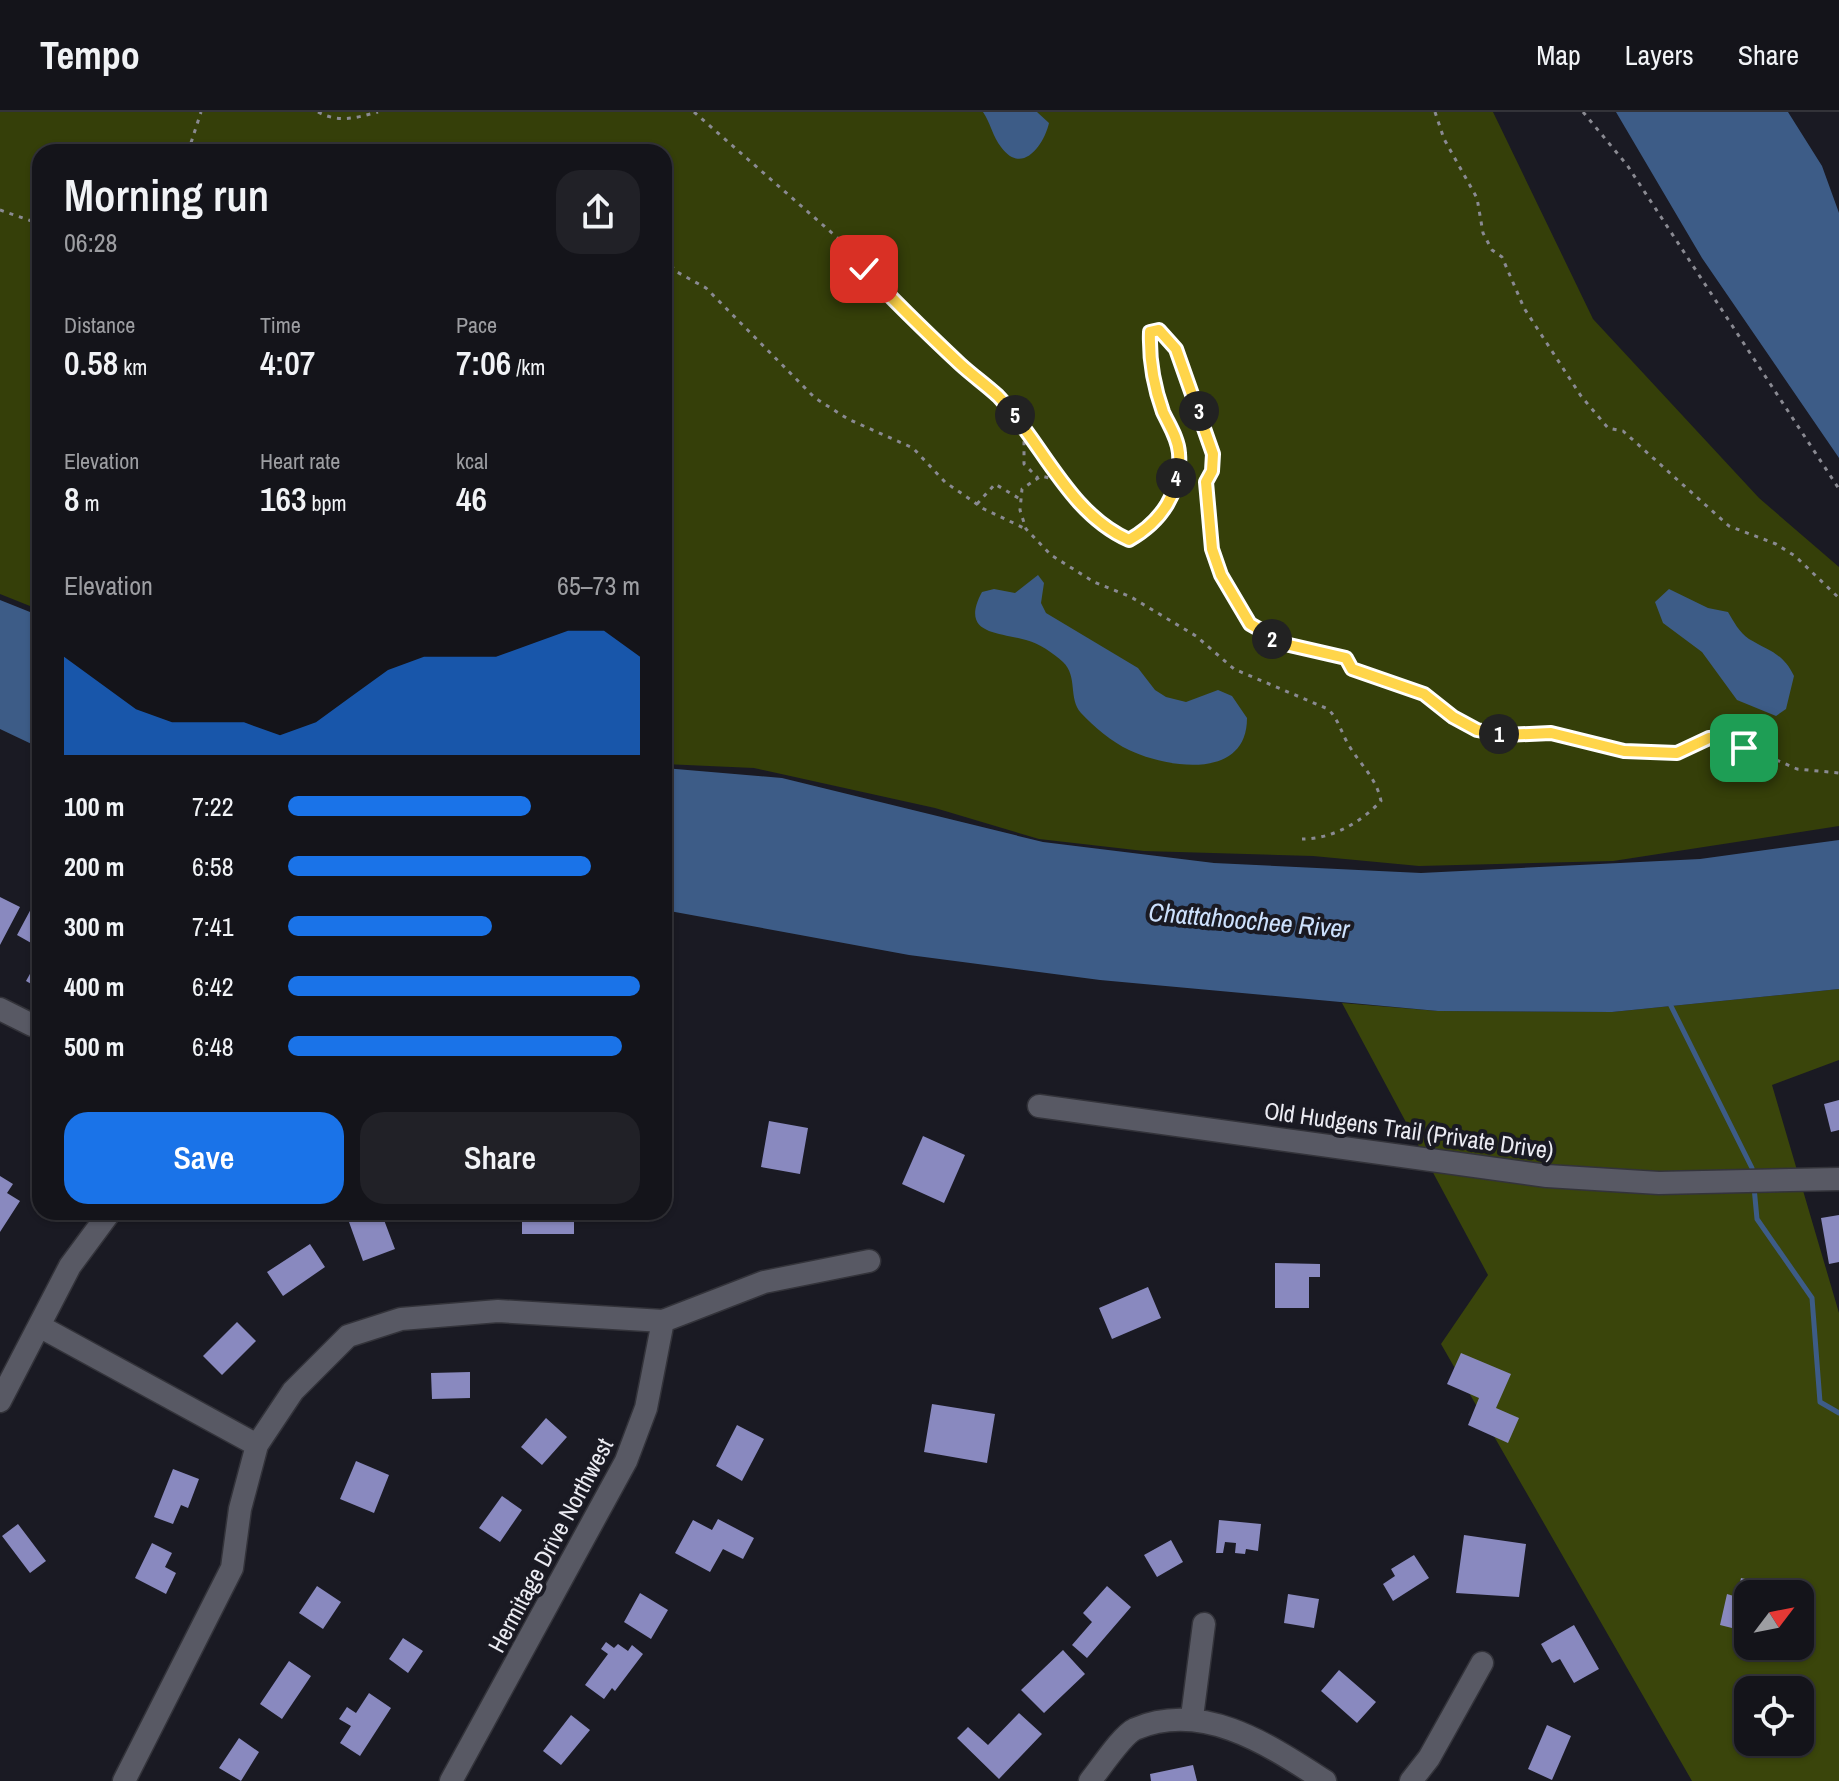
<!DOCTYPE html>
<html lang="en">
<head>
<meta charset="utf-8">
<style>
	body { margin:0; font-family:"Archivo Narrow",sans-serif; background:#212127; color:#f1f3f6; height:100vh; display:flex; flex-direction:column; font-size:30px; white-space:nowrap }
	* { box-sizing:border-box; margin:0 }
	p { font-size:26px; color:#9d9ea2 }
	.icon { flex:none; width:44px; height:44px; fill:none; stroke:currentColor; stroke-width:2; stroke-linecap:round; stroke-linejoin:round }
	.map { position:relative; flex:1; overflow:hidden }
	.drawer { position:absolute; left:32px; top:32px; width:640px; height:1076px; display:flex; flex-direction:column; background:#14141a; border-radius:24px; box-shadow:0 2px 6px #0004,0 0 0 2px #333339 }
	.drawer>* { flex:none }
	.needle { width:52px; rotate:58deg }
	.buttons { position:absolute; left:1734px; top:1468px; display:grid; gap:16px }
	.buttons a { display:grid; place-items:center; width:80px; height:80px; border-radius:16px; background:#14141a; box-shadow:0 2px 6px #0004,0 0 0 2px #333339; font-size:40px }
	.pin { position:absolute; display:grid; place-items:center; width:68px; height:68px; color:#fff; margin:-34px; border-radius:16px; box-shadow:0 4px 12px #0006 }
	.km { position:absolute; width:40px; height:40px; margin:-20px; border-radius:50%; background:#222; color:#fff; font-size:22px; line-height:40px; text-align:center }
	.round { display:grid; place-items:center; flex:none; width:84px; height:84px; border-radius:24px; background:#212127 }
	.headline { display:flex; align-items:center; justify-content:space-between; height:136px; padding:0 32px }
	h1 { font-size:44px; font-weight:600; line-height:60px }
	.stats { display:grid; grid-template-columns:repeat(3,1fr); gap:12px; height:136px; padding:8px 32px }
	.stats div { display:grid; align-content:center }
	.stats b { font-size:34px; font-weight:600 }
	.stats small { font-size:22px; font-weight:400 }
	.stats p { font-size:22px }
	.chart { height:224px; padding:16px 32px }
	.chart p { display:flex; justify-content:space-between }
	.chart svg { width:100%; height:144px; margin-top:8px; fill:#1a73e8; opacity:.7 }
	.button { display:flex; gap:16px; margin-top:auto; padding:16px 32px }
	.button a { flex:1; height:92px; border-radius:24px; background:#1a73e8; color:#fff; font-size:32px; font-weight:600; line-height:92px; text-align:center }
	.button a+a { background:#212127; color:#f1f3f6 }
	ul { padding:0 32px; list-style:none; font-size:26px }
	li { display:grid; grid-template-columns:128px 96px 1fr; align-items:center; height:60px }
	li i { height:20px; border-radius:10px; background:#1a73e8 }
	header { display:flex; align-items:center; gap:48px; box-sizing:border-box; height:112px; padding:0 40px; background:#14141a; border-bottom:2px solid #333339 }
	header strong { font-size:38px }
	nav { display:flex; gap:44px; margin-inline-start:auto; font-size:28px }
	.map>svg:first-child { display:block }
</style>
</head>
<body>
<header>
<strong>Tempo</strong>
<nav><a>Map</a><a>Layers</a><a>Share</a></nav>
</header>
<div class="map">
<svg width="1839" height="1669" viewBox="0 0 1839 1669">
	<rect width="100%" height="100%" fill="#1a1a23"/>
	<!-- green -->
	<path fill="#353f09" d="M0 0H1493L1593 207 1759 386 1839 455V714L1613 749 1419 754 1313 744 1144 739 1039 727 935 696 754 656 664 652V40H40V498L0 482Z"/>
	<!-- forest -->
	<path fill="#3a450b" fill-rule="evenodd" d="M1839 877V948L1772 973 1839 1201V1669H1692L1441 1232 1488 1163 1342 891 1438 899 1612 900ZM1748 1482H1800V1534H1748ZM1748 1578H1800V1630H1748Z"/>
	<!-- water -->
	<path fill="#3d5c87" d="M983 0H1037L1049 11C1044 33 1022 64 1001 35 993 25 990 10 983 0Z
		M1616 0H1788L1822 54 1839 101V346L1702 146Z
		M1038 463 1044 471 1041 491 1046 501 1138 556 1155 578 1166 585 1186 590 1218 578 1232 584 1247 606C1247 669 1167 656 1129 638 1112 630 1094 615 1081 601 1068 587 1078 564 1063 550 1053 541 1039 531 1026 528 999 520 959 523 982 480L994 477 1015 481Z
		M1669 477 1708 496 1728 500C1734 510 1739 520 1749 527 1769 539 1783 541 1794 564L1786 597 1776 604 1737 588 1702 540 1663 511 1655 490Z
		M0 488 40 504V636L0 617Z
		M664 656 782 666 1043 730 1214 751 1421 761 1700 747 1839 728V877L1612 900 1438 899 1100 868 909 843 664 798Z"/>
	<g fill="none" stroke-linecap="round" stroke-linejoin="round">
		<!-- stream -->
		<path stroke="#3d5c87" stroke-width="5" d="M1670 892 1752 1056 1753 1065
			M1754 1075 1757 1107 1812 1186 1820 1290 1839 1301"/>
	</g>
	<!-- building -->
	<path fill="#8989bf" d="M40 780V836L17 823Z
		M0 785 20 795 0 833Z
		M40 844V877L26 869Z
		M1839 988V1018L1831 1020 1824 992Z
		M769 1009 808 1016 800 1062 761 1055Z
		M923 1024 965 1043 944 1091 902 1072Z
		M0 1064 13 1072 7 1081 20 1089 0 1120Z
		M377 1100H381L395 1137 363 1149 349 1110Z
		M522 1100H574V1122H522Z
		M1839 1103V1150L1829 1152 1821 1106Z
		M310 1132 325 1155 283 1184 267 1160Z
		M1275 1151 1320 1152V1165H1309V1196H1275Z
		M1148 1175 1161 1206 1112 1227 1099 1196Z
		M237 1210 256 1229 222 1263 203 1244Z
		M1461 1241 1511 1262 1496 1296 1519 1306 1508 1331 1468 1313 1479 1286 1447 1272Z
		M470 1260V1286L432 1287 431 1261Z
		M932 1292 995 1302 987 1351 924 1340Z
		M546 1306 567 1325 542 1353 521 1335Z
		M737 1313 764 1327 742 1369 716 1354Z
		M356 1349 389 1363 374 1401 340 1387Z
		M173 1357 199 1367 188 1396 181 1393 173 1412 154 1405Z
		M502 1384 522 1398 500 1430 479 1416Z
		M718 1407 754 1426 743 1447 723 1437 710 1460 675 1441 693 1408 712 1418Z
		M1219 1408 1261 1412 1258 1439 1246 1437 1245 1442 1235 1441 1236 1431 1225 1430 1223 1441H1216Z
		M18 1412 46 1449 30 1461 2 1424Z
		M1464 1423 1526 1432 1519 1485 1456 1481Z
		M1171 1428 1183 1450 1157 1465 1144 1443Z
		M152 1431 172 1441 165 1455 176 1461 166 1482 135 1466Z
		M1414 1443 1429 1466 1393 1489 1383 1472 1395 1464 1391 1457Z
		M1741 1466 1763 1471 1761 1482H1748V1520L1720 1513 1727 1482 1737 1485Z
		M317 1474 341 1490 323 1517 299 1501Z
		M1107 1474 1131 1495 1087 1546 1072 1533 1092 1510 1083 1501Z
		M640 1481 668 1498 651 1527 624 1510Z
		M1288 1482 1319 1487 1314 1516 1284 1511Z
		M1574 1513 1599 1557 1574 1571 1560 1547 1552 1551 1541 1532Z
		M403 1526 423 1539 408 1561 389 1547Z
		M606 1530 614 1536 618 1532 628 1539 632 1533 643 1542 615 1579 612 1576 604 1587 585 1573 608 1542 601 1537Z
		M1063 1538 1085 1562 1044 1601 1021 1578Z
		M289 1549 311 1564 282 1607 260 1592Z
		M1339 1558 1376 1590 1357 1611 1321 1579Z
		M369 1581 391 1596 360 1644 340 1631 351 1614 339 1607 347 1595 356 1601Z
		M1019 1601 1042 1622 999 1667 957 1626 968 1615 988 1633Z
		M571 1603 590 1618 561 1653 543 1639Z
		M1547 1613 1571 1624 1552 1668 1528 1657Z
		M239 1626 259 1640 241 1669 219 1656Z
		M1193 1653 1197 1669H1151L1150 1662Z"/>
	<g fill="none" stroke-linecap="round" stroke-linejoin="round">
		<defs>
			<path id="minor" d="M0 897 32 913
				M1039 994 1547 1064 1659 1071 1839 1067
				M41 1215 257 1333
				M0 1289 70 1154 110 1100
				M1192 1605 1204 1512
				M124 1669 232 1456 240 1397 257 1333 293 1279 348 1224 401 1207 498 1199 663 1209 764 1170 869 1149
				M451 1669 626 1349 646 1296 663 1209
				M1090 1669C1100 1657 1122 1623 1135 1617 1203 1588 1269 1633 1325 1669
				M1411 1669 1429 1646 1482 1551"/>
		</defs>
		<!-- minor casing -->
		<use href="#minor" stroke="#33333a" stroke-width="25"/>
		<!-- path -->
		<path stroke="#8a8a92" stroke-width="3" stroke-dasharray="4 6" stroke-linecap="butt" d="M318 0C338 11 356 6 378 0
			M694 0 840 128 897 192 996 282 1038 333 1058 368 1108 418 1129 428C1161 411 1182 380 1179 341 1178 326 1169 313 1163 300 1153 275 1148 247 1150 220L1159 218 1176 237 1213 342 1212 359 1206 370 1212 437 1236 491 1250 512 1266 524 1346 546 1352 557 1424 582 1453 605 1477 618 1504 623 1551 621 1589 633 1654 640 1677 641 1709 626 1724 625 1797 657 1839 661
			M1435 0 1444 27 1477 86 1483 121 1492 138 1502 145 1524 196 1581 284 1608 316 1623 319 1729 414 1776 432 1795 444 1839 486
			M1583 0 1627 53 1839 377
			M188 40 201 0
			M375 40 420 36 471 40
			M0 98 40 112
			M664 146 677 160 706 176 815 286 848 307 913 336 945 370 984 397 1026 417
			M1019 310 1024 328V352L1038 366
			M1058 368 1041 364 1022 377 1020 398 1026 417 1051 443 1094 470 1131 485 1196 524 1234 557 1328 597C1338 607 1340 617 1347 630 1358 651 1376 664 1381 689 1360 711 1332 727 1302 727
			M977 392 995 372 1020 387"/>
		<!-- minor -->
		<use href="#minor" stroke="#585964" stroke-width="22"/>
	</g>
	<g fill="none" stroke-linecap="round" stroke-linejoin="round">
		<defs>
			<path id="route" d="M864 157C895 190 927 221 960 252 972 263 986 273 998 284 1042 330 1068 401 1129 428 1161 410 1182 380 1179 341 1178 326 1169 313 1163 300 1154 275 1149 247 1150 220L1159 218 1176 237 1213 342 1212 359 1206 370 1212 437 1221 463 1250 512 1285 532 1346 546 1352 557 1424 582 1453 605 1477 618 1504 623 1551 621 1624 639 1677 641 1709 626 1724 625 1744 636"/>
		</defs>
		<!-- route casing -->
		<use href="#route" stroke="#fff" stroke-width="16"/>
		<!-- route -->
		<use href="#route" stroke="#ffd54a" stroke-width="10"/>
	</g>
	<g text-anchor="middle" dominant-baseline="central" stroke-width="8" stroke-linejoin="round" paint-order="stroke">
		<!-- street labels -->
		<g font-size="24" fill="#ebebf2" stroke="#1a1a23">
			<text transform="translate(1409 1018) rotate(8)">Old Hudgens Trail (Private Drive)</text>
			<text transform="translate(550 1433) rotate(-62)">Hermitage Drive Northwest</text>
		</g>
		<!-- water labels -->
		<g font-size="26" font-style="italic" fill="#cde1fd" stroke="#1a1a23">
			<text transform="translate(1249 808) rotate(5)">Chattahoochee River</text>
		</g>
	</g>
</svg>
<div class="buttons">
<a><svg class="needle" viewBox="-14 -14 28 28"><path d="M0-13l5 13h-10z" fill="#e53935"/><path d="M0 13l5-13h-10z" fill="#9d9ea2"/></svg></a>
<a><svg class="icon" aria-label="locate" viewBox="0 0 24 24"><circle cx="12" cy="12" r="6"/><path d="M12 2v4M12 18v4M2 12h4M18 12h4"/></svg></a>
</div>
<div class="pin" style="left:1744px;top:636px;background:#1e9e55"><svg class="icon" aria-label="arrive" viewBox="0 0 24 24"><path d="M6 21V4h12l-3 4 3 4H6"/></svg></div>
<div class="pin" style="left:864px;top:157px;background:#d93025"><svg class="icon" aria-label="check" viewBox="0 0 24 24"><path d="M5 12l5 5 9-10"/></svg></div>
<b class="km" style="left:1499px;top:622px">1</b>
<b class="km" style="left:1272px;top:527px">2</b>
<b class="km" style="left:1199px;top:299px">3</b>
<b class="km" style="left:1176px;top:366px">4</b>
<b class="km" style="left:1015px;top:303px">5</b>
<section class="drawer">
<div class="headline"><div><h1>Morning run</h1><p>06:28</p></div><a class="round"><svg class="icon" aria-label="share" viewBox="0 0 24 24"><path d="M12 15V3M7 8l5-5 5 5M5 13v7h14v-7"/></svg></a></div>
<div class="stats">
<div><p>Distance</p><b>0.58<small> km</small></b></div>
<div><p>Time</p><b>4:07</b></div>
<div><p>Pace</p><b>7:06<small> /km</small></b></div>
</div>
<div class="stats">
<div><p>Elevation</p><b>8<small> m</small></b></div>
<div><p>Heart rate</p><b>163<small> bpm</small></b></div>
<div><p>kcal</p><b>46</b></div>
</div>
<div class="chart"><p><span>Elevation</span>65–73 m</p>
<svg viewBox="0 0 160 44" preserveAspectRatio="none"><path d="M0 44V14L10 22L20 30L30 34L40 34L50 34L60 38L70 34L80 26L90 18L100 14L110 14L120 14L130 10L140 6L150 6L160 14V44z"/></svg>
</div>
<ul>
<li><b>100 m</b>7:22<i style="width:69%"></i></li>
<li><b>200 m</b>6:58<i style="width:86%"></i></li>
<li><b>300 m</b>7:41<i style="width:58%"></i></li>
<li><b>400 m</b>6:42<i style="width:100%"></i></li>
<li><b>500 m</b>6:48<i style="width:95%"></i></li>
</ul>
<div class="button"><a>Save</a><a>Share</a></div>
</section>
</div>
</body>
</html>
